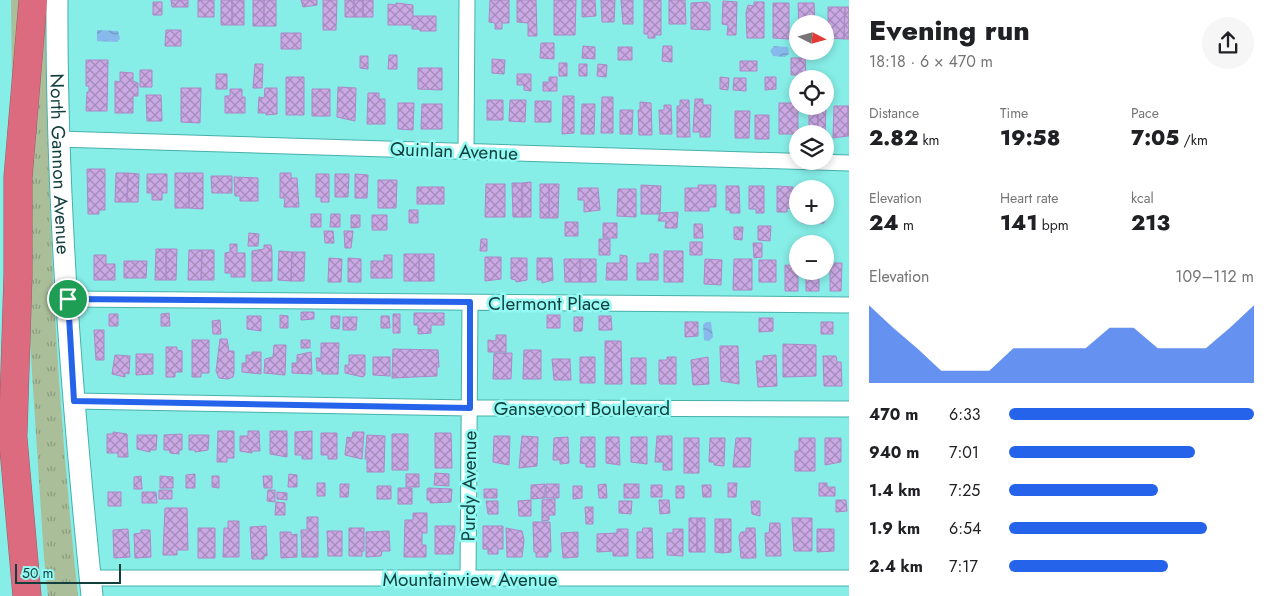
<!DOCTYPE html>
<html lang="en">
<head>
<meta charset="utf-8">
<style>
	body { margin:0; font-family:Jost,sans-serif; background:#f6f6f6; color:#202124; height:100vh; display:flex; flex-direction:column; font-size:19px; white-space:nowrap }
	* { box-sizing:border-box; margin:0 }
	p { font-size:16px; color:#757577 }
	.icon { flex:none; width:28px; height:28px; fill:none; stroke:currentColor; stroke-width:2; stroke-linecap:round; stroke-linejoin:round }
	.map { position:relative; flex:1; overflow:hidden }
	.sheet { display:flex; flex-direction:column; background:#fff; width:425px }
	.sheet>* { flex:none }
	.needle { width:32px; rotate:96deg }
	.buttons { position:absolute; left:789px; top:15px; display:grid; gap:10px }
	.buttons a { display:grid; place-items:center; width:45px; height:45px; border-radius:50%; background:#fff; box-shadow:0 2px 8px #0003; font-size:25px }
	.scale { position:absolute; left:15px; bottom:12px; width:106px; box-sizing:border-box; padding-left:5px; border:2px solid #123f3d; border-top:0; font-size:14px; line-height:18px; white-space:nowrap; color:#123f3d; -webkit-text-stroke:4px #93fbf4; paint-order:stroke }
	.pin { position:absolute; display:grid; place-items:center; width:42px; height:42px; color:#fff; margin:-21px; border:2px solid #fff; border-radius:50%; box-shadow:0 1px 5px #0007 }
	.round { display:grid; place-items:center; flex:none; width:52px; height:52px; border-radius:26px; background:#f6f6f6 }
	.overview { display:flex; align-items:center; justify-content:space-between; height:85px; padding:0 20px }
	h1 { font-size:28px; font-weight:800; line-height:38px }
	.metrics { display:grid; grid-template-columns:repeat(3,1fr); gap:8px; height:85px; padding:5px 20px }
	.metrics div { display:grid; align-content:center }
	.metrics b { font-size:21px; font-weight:800 }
	.metrics small { font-size:14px; font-weight:400 }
	.metrics p { font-size:14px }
	.chart { height:140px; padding:10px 20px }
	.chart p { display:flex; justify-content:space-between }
	.chart svg { width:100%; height:90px; margin-top:5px; fill:#2563eb; opacity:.7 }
	ul { padding:0 20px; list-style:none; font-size:16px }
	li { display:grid; grid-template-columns:80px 60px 1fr; align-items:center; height:38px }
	li i { height:12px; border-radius:6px; background:#2563eb }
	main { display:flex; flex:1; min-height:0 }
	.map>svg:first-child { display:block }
</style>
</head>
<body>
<main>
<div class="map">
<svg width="849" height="596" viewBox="0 0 849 596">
	<defs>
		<pattern id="grass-tufts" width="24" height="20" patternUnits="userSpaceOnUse" patternTransform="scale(1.25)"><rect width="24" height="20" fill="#aabe99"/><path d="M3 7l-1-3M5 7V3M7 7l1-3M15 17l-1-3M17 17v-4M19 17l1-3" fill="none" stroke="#899c7e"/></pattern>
		<pattern id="water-waves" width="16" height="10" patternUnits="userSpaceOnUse" patternTransform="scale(1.25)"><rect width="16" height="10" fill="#88b9ec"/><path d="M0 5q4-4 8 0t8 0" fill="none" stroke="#6e98c0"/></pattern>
		<pattern id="building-cross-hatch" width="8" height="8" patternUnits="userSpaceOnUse" patternTransform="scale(1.25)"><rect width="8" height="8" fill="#cba9e4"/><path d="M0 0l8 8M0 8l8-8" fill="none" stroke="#a38bba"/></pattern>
	</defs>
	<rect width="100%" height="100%" fill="#86ede7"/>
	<!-- grass -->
	<path fill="url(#grass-tufts)" d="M11 0H25L12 84Z
		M38 0H47C45 58 48 116 49 174 53 315 63 455 78 596H48L44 558 26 279Z"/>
	<!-- water -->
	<path fill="url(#water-waves)" d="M97 30 118 31 120 39 117 42 97 41Z
		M774 46 788 47 789 54 785 57 773 56 770 51Z
		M706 322H711L713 337 709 341 704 340 703 325Z"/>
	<!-- building -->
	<path fill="url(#building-cross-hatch)" stroke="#ab88c6" d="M171 0H188V7H172Z
		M198 0H214V17H198Z
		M221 0H232V25H221Z
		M232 0H244V25H232Z
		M253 0H264V26H253Z
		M264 0H276V26H264Z
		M301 0H317V5L303 7Z
		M323 0H337L336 30H323Z
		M345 0H354V17H345Z
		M354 0H363V17H354Z
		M363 0H373V17H363Z
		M490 0H509V23H502V29H495V23L489 22Z
		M517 0H536L537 36H528V23L517 22Z
		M554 0H576L575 35H554Z
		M582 0H595L596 16 582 17Z
		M601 0H615L614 22H602Z
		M621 0H633V24H623Z
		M644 0H661V35H655V38H648V34H644Z
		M669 0H685L686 24H669Z
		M723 1 737 2 736 35H727L728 25 722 24Z
		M153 2H162V15H153Z
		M707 2 710 4V30L691 29V3Z
		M754 2H764V38H747L746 13 748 5 754 6Z
		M396 3 413 5V16H436V31H420V29H412V25H388V4L396 5Z
		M773 3H789V39L773 38Z
		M798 3H814L815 24H799Z
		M828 7H845L844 39 828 38Z
		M845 7H849V39H844Z
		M166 30H181V46H165Z
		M281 33H301V49H281Z
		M541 43H554V59L540 58Z
		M583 46 595 47V59L582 58Z
		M663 46H672V62L662 61Z
		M618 47H632V60H618Z
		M389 55H397V69H388Z
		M360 56H368V69L360 68Z
		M791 58H805L806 75H791Z
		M492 59 505 60 504 74 492 73Z
		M86 60H108L107 111H86L87 92H89V86H86Z
		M740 61H757V71H740Z
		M559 63H567V76H559Z
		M255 64H263L262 88H253Z
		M579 64H587V76H579Z
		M598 64 607 65 606 77 597 76Z
		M418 68H442V90L418 89Z
		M140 70H152V87H140Z
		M120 72 133 73V81L138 83V96H133V113H115V81L120 82Z
		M216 74H227V89H216Z
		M517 74H531V91L524 90V85H517Z
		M286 77H304V115H286Z
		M549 77H557V91H543V82H549Z
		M720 77 729 78 728 90 720 89Z
		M765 77H776V89L765 90Z
		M734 78H746V91L733 90Z
		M338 87 356 88 355 121 337 117Z
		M181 88H201L200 123 181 122Z
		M265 88H277V114L266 115V113H258L259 97 264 98Z
		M230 89H242V97H245V113H225V96H230Z
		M312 89H330V116H312Z
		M368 93H379V99H385V124H367Z
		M146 95H161L162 121H147Z
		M563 96H574V133L562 134Z
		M602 97H613V133H601Z
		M695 99H703V105H711L710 137H700V132H693Z
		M487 100H503V120H487Z
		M510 100H526L525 122 509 121Z
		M680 100H689L690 137H677V106H680Z
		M535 101H551V122H535Z
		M640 102 651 103 652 135H639L638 110H640Z
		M398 103H414L413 130 398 129Z
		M779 103H798V134H779Z
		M422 104H442V129H421Z
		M582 104H595L594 134H581Z
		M825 104H826L825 135 818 134V106H825Z
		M664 105H671L672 134H660L659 110H664Z
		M809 106H818V134H809Z
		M834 106H848V136L833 138Z
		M848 106H849V136H848Z
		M620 110H633L632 134H620Z
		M735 111H750L749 138H735Z
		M755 115H769V139H755Z
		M87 169H105V210H99V214H88Z
		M116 173H128L127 202H115Z
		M128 173 139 174 138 202H127Z
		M175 173H189V208H175Z
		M189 173H203V209L189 208Z
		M280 173H291V178H297L299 207H284L285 198H280Z
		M147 174H167V193H162V200H152V193H147Z
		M316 174H329V202H321V197H316Z
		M335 174H349L348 197H335Z
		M355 174 368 175 367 198H355Z
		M211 176H232V193H212Z
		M234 177 258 178V201H240V196H235Z
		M378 180H397L396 208H378Z
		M531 182V217H522V183Z
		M512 183H522V217H513Z
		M486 184H505V217H485Z
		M540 184H549V218H540Z
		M549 184H559L558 218H549Z
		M641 185 661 186 660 214H641Z
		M698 185H716V207H709V211H685V188H698Z
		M726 186H739L740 213H730V210H726Z
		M749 186H764V213H756V209H749Z
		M777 186 793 187V209L787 208V212H777Z
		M417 187H444V204H417Z
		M578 188H598L600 210 584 212V200H578Z
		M618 189H636V217L617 216Z
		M409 210H418V223H409Z
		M678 212 677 228H665L666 221H658L660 213Z
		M311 214H321V227H311Z
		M331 214H340V227H330Z
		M351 215H360V227L351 228Z
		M372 215H387V230H372Z
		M802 216H813V223H802Z
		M813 216H824V223H813Z
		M565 222H578V236H565Z
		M603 223H617V238H603Z
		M694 224H702L703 238H694Z
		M758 226H771L770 241 758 240Z
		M734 227H743L742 240 734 239Z
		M324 231H333L334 243H325Z
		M344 231H353L351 248H345Z
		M249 233 259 234 258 246H248Z
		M481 239H487V251H480Z
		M599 239H610V255H599Z
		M690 242H702V255H690Z
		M753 243H762V257L754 258Z
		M230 244H237V253H245V277H231V273H225V253L230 252Z
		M264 245H271L272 251V281H252V251L264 249Z
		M156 249H166V280H155Z
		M166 249H177L176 280H166Z
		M189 250H202L201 280H188Z
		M202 250H214V280H201Z
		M279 251 292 252 291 281 278 280Z
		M664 251H683V282H664Z
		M292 252H305L304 281H291Z
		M404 254H419V281H404Z
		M419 254H434V281H419Z
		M650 254H658V280H637V263H650Z
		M94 255H106V264H115V280H94Z
		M384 255H392V278H371V261H384Z
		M620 255 627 256V280H606L607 263H620Z
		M485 257H501V279L485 281Z
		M329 258 342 259 341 282H328Z
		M348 258 361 259V282H348Z
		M511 258H527V280L516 282V280L511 279Z
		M537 258H552L553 280 542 283V280H537Z
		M564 259H580V282H565Z
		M580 259H596V282H580Z
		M705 259 722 260 721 285 704 284Z
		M734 259H752V290H733Z
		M759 260H776V282H759Z
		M124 261H147L146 278H124Z
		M834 263H842L841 291H830V266H834Z
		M785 265 798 266V291H785Z
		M806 271H819V291H806Z
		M301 312H314V319L301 320Z
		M169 313 170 326H161V314Z
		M414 313H444V325H431V333L418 334V325H414Z
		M109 314H118V326H109Z
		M393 314H400V333H393Z
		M280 315 288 316V328H280Z
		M547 315H560V328H547Z
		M247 316H261V331L247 329Z
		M331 316H340L339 329 331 328Z
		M381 316H389L390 328H381Z
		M599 316H611L612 330H599Z
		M343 317H357L356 330H343Z
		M574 317H583L582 331H574Z
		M759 318H773V331L759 332Z
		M220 320 221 334H213L212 321Z
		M685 322H698V336L685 337Z
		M821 322H833V334H821Z
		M94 330H104V360H96Z
		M496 335H506V352H488V340L496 341Z
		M220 339H227L229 351H234V373L233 377 228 379 219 378 216 371Z
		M192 340H209V373H201V377H192Z
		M301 340H310V348H301Z
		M605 341H621L622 384H605Z
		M321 343H339L338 374H322L321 371H317L316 358H321Z
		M783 344 816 345V376L783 377Z
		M274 345H286L285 375 264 373 265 359 273 357Z
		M720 346H738L739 384 721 381Z
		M166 347H177V350L182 351V372H175V377H166Z
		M393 349 438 350 439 367H437V376L392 378Z
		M524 350H541V379H523Z
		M252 352H261V374L242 372V363H246V355H252Z
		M311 352 312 374 292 373V363H297V355Z
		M494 353H512L511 379H493Z
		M136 354H153V374L136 375Z
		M115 355 130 356 129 374 125 373V377L112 374Z
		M349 355H365V375L363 377 345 373V365H349Z
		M776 355 777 386 758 387 756 361H763V356Z
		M823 356H836L837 362H841L842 386H824Z
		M373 357H390V376L373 375Z
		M580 357H595V383H580Z
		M667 357H676V384H660L659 381V360H667Z
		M708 357 709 384 693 385 691 360Z
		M631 358H646V384H631Z
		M552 359H570L571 380H554Z
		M218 431H234V458H227V462H217Z
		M248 431H259L260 451H252V453L240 451V436H248Z
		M270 431H287V457L270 454Z
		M312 431V459H302V455H295V432Z
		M113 432 127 434 128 457H118V453H107V434H113Z
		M353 432H364L362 459 345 455 347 437 352 438Z
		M321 433H337V459H328V455H321Z
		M435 433H451L452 468H435Z
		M182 434V450H179V454L170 453 169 450H164V435Z
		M392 434H408V470H392Z
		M137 435H157L156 450H150V452L137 449Z
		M189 435H209L208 450 195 452V450H189Z
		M367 435 385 436 384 472H367V459H365Z
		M494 436H510L509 465 493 462Z
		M522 436 538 437 537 466 519 468Z
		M657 436H672V470H663V462H655Z
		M568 437 569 463 560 464V460H553L554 438Z
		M581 437H595V467H586V464L580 463Z
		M606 437H619L620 465 606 463Z
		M631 437H647V464L631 462Z
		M684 438H699V473H684Z
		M710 438H725L724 466 714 465V462H709Z
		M736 438H751L750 467H733Z
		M799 438H815V471H795V451H799Z
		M825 438H841V462L825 465Z
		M435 473 449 474V486L434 485Z
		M195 474V488H186V475Z
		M289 474 297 475V487H288Z
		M406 474H419V487H406Z
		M141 476 142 489H134V477Z
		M160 476 173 477V488H160Z
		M212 476H219V488L212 487Z
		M263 476H272V488H264Z
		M317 483H325V496H317Z
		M728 483H737L736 497H728Z
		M819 483H827V487H835V496H819Z
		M340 484H349L348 497H340Z
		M545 484V498L531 499V485Z
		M546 484H559V498H546Z
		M606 484 607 498H599L598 485Z
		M624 484H639V498H624Z
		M651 485H662V497H651Z
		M702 485H711V497H703Z
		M377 486H391V499H377Z
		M573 486H582V498L573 499Z
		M676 486H684V498H676Z
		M398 488H412V504H398Z
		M429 488 452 489 451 502 430 503V500H427V489Z
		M484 489H497V498H484Z
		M159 490H172V499H159Z
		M268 490H275V502L267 501Z
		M108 492H121V506H108Z
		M142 492H156L157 503H142Z
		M277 492 287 493V500L277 499Z
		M555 499V515H549V520L542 521V500Z
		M531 500V516H519L518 501Z
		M659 500H669L670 513 660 514Z
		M836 500H846L847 511 836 512Z
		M486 501H498V514H488Z
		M619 501H632L631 514 619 513Z
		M751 501H760V516L752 514Z
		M276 502 285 503V515H275Z
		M585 507H593V524H586Z
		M165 508H187L188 550H177V555H163Z
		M413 513H427V533H422V545H426V557H404L405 520H413Z
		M307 517H318V557H302L301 530H307Z
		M689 518H697V552H689Z
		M697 518H705V552H697Z
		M792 518H812V551H794Z
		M715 519H723V553L715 552Z
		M723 519H731V552L723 553Z
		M228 521H239V557H223L224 528H228Z
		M533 522H550L551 552H548V557H536V552H534Z
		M770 523H780L781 556H766L765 533H769Z
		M266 526 267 556H264V559H252L250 527Z
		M435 526H455L453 554H435Z
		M483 526H503V549H498V554H488V549H483Z
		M198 528H215V558H198Z
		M349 528H364V551H362V556H349Z
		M506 528 522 531 524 540 522 557H507Z
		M643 528H652L653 558H637V532H642Z
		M746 528H755L756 558H741L739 536 741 532H746Z
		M128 529 130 557 114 558 113 530Z
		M617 529H628V556H613V551L597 552V534L617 533Z
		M673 529H683V556L667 555V533H673Z
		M817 529H834V551L817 552Z
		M141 530H150L151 557 135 558 134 534 141 533Z
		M327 531H342V556H328Z
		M389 531 390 551H382L381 556 366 557V532Z
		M280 532H291V535L297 534V557L281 558Z
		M578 532V557L563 558 561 533Z"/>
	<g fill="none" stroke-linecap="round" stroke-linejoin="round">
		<defs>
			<path id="minor" d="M58 139 849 163
				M466 151 467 0
				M68 299 849 305
				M74 401 470 408 849 409
				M90 578H849
				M468 579 470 303"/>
			<g id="secondary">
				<path id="s1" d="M57 0C56 199 72 398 92 596"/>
			</g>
			<path id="motorway" d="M11 416 27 596
				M13 433 18 275V177L33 0"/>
		</defs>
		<!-- minor casing -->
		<use href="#minor" stroke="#46b1ab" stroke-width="17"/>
		<!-- secondary casing -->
		<use href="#secondary" stroke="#46b1ab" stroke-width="23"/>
		<!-- motorway casing -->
		<use href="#motorway" stroke="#965c69" stroke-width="29"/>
		<!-- minor -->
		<use href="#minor" stroke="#fff" stroke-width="15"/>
		<!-- secondary -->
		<use href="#secondary" stroke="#fff" stroke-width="21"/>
		<!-- motorway -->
		<use href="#motorway" stroke="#dd6b80" stroke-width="28"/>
	</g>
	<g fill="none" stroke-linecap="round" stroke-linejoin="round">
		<defs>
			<path id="route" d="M68 299 470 302V408L74 401Z"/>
		</defs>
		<!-- route casing -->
		<use href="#route" stroke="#fff" stroke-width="10"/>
		<!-- route -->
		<use href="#route" stroke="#2563eb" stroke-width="6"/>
	</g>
	<g text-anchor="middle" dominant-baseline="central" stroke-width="5" stroke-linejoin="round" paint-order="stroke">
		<!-- street labels -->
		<g font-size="19" fill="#123f3d" stroke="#93fbf4">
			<text transform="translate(454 151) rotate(2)">Quinlan Avenue</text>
			<text stroke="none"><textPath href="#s1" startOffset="164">North Gannon Avenue</textPath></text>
			<text x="549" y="303">Clermont Place</text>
			<text x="582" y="408">Gansevoort Boulevard</text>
			<text transform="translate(469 486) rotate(-89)">Purdy Avenue</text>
			<text x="470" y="579">Mountainview Avenue</text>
		</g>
	</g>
</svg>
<div class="buttons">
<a><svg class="needle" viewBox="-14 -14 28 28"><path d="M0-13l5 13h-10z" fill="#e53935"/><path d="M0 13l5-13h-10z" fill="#757577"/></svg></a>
<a><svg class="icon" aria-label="locate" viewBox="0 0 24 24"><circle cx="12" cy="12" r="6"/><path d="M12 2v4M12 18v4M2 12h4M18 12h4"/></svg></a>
<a><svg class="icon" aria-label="layers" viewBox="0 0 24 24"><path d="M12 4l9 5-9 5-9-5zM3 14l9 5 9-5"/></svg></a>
<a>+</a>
<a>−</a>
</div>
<div class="scale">50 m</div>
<div class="pin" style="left:68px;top:299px;background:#1e9e55"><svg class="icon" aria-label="arrive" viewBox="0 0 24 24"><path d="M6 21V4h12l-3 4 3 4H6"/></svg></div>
</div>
<section class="sheet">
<div class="overview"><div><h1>Evening run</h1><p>18:18 · 6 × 470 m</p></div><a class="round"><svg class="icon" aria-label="share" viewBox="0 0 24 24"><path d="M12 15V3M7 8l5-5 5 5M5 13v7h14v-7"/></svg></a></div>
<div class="metrics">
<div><p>Distance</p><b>2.82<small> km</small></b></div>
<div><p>Time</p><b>19:58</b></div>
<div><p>Pace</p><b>7:05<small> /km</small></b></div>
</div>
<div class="metrics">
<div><p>Elevation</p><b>24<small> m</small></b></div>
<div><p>Heart rate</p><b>141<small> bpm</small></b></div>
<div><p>kcal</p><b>213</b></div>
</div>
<div class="chart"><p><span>Elevation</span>109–112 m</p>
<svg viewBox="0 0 160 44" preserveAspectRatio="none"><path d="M0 44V6L10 17L20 27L30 38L40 38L50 38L60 27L70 27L80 27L90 27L100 17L110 17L120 27L130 27L140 27L150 17L160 6V44z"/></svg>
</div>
<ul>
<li><b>470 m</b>6:33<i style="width:100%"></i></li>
<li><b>940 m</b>7:01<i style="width:76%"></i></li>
<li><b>1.4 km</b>7:25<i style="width:61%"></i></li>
<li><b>1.9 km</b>6:54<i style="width:81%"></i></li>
<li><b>2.4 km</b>7:17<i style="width:65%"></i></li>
</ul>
</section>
</main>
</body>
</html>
